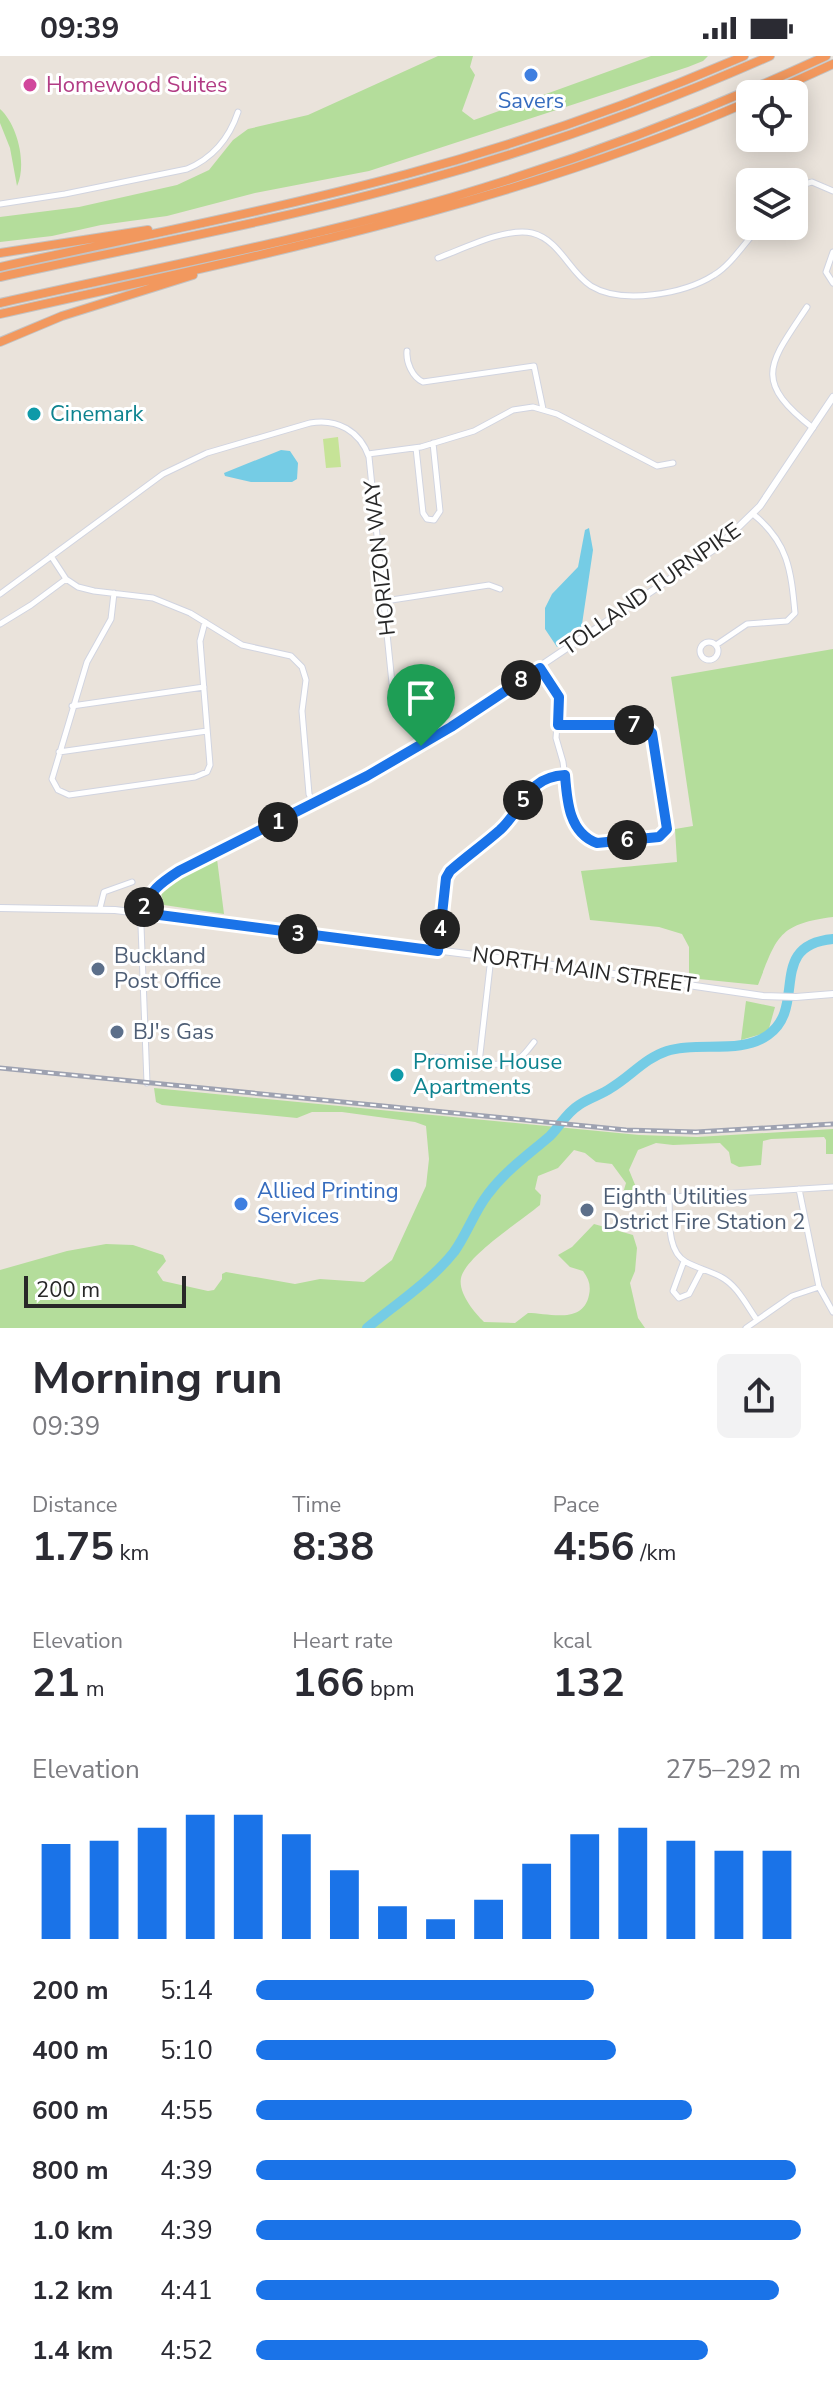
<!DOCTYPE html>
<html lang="en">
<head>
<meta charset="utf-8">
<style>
	body { margin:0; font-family:"Nunito Sans",sans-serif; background:#f2f2f3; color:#2b2b33; height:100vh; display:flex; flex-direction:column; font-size:30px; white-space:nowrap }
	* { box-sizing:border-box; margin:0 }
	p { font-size:26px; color:#7c7c81 }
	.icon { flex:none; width:44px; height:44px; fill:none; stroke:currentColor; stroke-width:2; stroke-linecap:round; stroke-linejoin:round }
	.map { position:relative; height:1272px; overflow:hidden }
	.panel { display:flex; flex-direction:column; background:#fff; flex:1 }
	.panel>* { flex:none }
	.controls { position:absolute; left:736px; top:24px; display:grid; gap:16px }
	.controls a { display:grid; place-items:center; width:72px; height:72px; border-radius:12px; background:#fff; box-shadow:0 4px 20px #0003; font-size:40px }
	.scale { position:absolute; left:24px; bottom:20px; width:162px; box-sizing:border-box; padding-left:8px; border:4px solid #282828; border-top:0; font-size:22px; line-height:28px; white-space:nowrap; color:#282828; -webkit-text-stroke:6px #fff; paint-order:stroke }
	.pin { position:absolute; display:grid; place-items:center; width:68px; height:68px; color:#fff; margin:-82px -34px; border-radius:50% 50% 50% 0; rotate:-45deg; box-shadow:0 0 8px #0007 }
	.pin .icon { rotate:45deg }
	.km { position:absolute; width:40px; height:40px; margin:-20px; border-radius:50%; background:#222; color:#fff; font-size:22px; line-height:40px; text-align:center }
	.round { display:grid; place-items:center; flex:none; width:84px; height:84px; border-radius:12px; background:#f2f2f3 }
	.summary { display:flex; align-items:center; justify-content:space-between; height:136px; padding:0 32px }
	h1 { font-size:44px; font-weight:700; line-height:60px }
	.figures { display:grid; grid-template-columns:repeat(3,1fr); gap:12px; height:136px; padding:8px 32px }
	.figures div { display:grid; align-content:center }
	.figures b { font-size:40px; font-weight:700 }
	.figures small { font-size:22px; font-weight:400 }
	.figures p { font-size:22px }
	.chart { height:224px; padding:16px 32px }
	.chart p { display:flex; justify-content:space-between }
	.chart svg { width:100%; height:144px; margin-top:8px; stroke:#1a73e8; stroke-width:6 }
	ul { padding:0 32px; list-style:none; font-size:26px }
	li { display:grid; grid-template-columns:128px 96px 1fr; align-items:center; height:60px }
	li i { height:20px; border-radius:10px; background:#1a73e8 }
	.status { display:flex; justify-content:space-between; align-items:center; height:56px; padding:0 40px; background:#fff; direction:ltr }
	.status svg { height:22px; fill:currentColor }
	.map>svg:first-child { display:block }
</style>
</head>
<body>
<div class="status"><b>09:39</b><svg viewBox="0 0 49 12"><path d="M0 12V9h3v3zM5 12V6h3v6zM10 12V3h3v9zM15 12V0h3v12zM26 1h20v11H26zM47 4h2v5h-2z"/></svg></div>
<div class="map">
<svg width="833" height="1272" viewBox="0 0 833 1272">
	<rect width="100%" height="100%" fill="#eae3db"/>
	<!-- green -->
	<path fill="#b4dd9b" d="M438 0H473L470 11 475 19 462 55 474 64 651 0H708L703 5 688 11 369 115 255 137 167 160 101 169 52 180 0 186V161L79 151 177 129 209 114 233 84 248 73 308 59Z
		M0 53C18 69 27 109 17 130L10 92 0 67Z
		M833 593V861C778 868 777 881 758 929L689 922V891L682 878 659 871 590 864 581 815 677 806 675 773 693 770 671 621Z
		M217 803 224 858 164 849 161 837 186 818Z
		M746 945 775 951 768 976 741 984Z
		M154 1032 639 1079 697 1081 833 1073V1098H826V1084L824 1081 771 1083 763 1085 761 1109 739 1111 731 1107 729 1096 720 1087 673 1089 656 1087 638 1094 629 1114 638 1136 627 1144 623 1137 626 1127 612 1108 596 1106 585 1097 574 1094 558 1112 538 1120 535 1133 541 1139 540 1149C521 1165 466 1200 461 1222 458 1237 474 1256 484 1266L515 1267 528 1257C548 1257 583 1269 589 1239 591 1230 589 1223 583 1215L570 1211 558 1199 572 1191 594 1168 633 1179 637 1192 635 1215 630 1227 638 1262 645 1272H0V1214L67 1195 106 1188 133 1189 163 1199 166 1205 157 1216 163 1225 208 1235 214 1234 222 1223V1218L226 1216 295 1228 320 1223 364 1226 392 1204 426 1130 429 1103 426 1070 415 1066 342 1056H312L297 1062 162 1049 156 1046Z"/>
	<!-- pitch -->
	<path fill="#c6e397" d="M338 381 341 411 326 412 323 383Z"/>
	<!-- water -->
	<path fill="#75cce5" d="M281 394 290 395 298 407 297 423 292 426H251L225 420 224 417Z
		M589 472 593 494 581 575 557 591 545 573V552L552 538 578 511 585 474Z"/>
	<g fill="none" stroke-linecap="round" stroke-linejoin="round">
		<!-- river -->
		<path stroke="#75cce5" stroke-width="10" d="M367 1272C396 1248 431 1225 454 1196 467 1178 474 1156 488 1138 505 1115 528 1099 550 1080 560 1070 566 1057 579 1049 589 1042 601 1039 611 1032 630 1021 645 1002 667 995 698 985 740 999 768 979 808 951 766 889 833 883"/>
		<defs>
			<path id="street" d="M794 131 812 126 833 135
				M0 148 65 138 187 113C213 102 229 83 238 56
				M833 196 826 216 833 227
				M438 202C463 193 506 171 532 177 560 184 569 216 591 230 622 249 684 238 714 219 731 209 746 185 760 170
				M807 251C770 307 751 324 813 372
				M407 295C406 306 412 321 423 326L534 310 543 353
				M416 392 423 457 427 463 434 464 440 455 433 387
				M368 398 421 391 474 375 513 354 533 351 557 358 657 410 673 407
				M51 500 66 523 78 531 94 535 153 542 190 557 242 589 291 600 302 611 306 624 302 655 309 738 314 749
				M114 537 111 563 87 606 52 723 58 734 69 739 195 721 207 716 210 709 200 585 205 566
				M0 538 163 418 207 397 310 367C337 362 360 375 369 401L392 627 398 644 421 690
				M385 545 489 529 500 533
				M0 568 31 549 66 523
				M700 595a9 9 0 1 1 18 0a9 9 0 1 1-18 0Z
				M716 589 747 568 787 565 795 557C791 514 788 486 753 458
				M540 612 559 641 556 682 563 706 568 747 579 775 597 787 659 781 667 773 652 677 644 669H558
				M72 650 204 631
				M59 696 207 675
				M100 852 104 836 132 826
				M144 857 141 870 147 1027
				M438 895 446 822 450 815C466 801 484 788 500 774 524 752 526 721 565 719
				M437 1001C461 1004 499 1016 521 1001 526 997 530 991 534 986
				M479 1007 491 901
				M799 1133 819 1231 833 1256
				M669 1142C670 1161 666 1195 686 1206 697 1212 710 1215 721 1221 737 1229 747 1250 757 1264
				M640 1143 833 1131
				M684 1205 673 1235 679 1242 689 1238 702 1213
				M746 1272 792 1240 819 1231"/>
			<path id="secondary" d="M0 852 115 854 539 907 763 940 796 941 833 938
				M144 857 145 847 152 835 179 815 314 749 421 690 719 490 760 450 833 341"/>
			<path id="highway" d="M767 38 833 8
				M0 197 148 174
				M0 211C136 181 273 154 407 118 522 87 635 47 744 0
				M0 221C140 190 282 164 421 125 540 92 657 50 770 0
				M0 247C151 213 304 184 453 141 581 103 705 56 826 0
				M0 258C254 200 510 150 750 45
				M0 286 62 260 193 219"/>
		</defs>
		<!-- street casing -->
		<use href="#street" stroke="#d1d4e0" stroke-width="7"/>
		<!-- secondary casing -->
		<use href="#secondary" stroke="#d1d4e0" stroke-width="8"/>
		<!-- highway casing -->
		<use href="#highway" stroke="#c3c3c3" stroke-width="10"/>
		<!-- street -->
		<use href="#street" stroke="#fff" stroke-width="5"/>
		<!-- secondary -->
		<use href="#secondary" stroke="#fff" stroke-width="6"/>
		<!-- highway -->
		<use href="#highway" stroke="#f2985e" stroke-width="8"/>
		<defs>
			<path id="rail" d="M0 1012 626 1074 696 1076 833 1068"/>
		</defs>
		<!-- rail casing -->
		<use href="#rail" stroke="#9ea2b1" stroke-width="5"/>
		<!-- rail -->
		<use href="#rail" stroke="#fff" stroke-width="2" stroke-dasharray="6" stroke-linecap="butt"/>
	</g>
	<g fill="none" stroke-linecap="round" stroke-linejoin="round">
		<defs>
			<path id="route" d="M540 612 559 641 558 669H644L652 677 667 773 659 781 597 787C569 777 567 745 565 719 526 721 524 752 500 774 484 788 466 801 450 815L446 822 438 895 144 857C147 836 162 826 179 815L367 720 451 671Z"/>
		</defs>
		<!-- route casing -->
		<use href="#route" stroke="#fff" stroke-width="16"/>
		<!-- route -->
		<use href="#route" stroke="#1a73e8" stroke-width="10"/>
	</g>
	<!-- markers -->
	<g fill="#3f7fe0" stroke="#fff" stroke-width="3">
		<circle cx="531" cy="19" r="8"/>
		<circle cx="241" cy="1148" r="8"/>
	</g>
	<circle fill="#d1479c" stroke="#fff" stroke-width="3" cx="30" cy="29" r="8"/>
	<g fill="#0f9aa8" stroke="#fff" stroke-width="3">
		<circle cx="34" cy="358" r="8"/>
		<circle cx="397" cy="1019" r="8"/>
	</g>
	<g fill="#5c6f8a" stroke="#fff" stroke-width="3">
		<circle cx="98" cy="913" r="8"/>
		<circle cx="117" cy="976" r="8"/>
		<circle cx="587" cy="1154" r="8"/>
	</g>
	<g text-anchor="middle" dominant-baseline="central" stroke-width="6" stroke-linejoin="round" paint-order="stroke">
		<!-- hotel labels -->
		<g font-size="22" fill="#b23c85" stroke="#fff" text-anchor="start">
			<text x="46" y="29">Homewood Suites</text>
		</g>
		<!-- shop labels -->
		<g font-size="22" fill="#366cbe" stroke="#fff">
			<text x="531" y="45">Savers</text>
			<text x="257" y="1135" text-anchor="start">Allied Printing<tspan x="257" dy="25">Services</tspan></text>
		</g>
		<!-- culture labels -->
		<g font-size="22" fill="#0d838f" stroke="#fff" text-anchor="start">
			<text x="50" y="358">Cinemark</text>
			<text x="413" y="1006">Promise House<tspan x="413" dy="25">Apartments</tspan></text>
		</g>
		<!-- street labels -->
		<g font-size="22" fill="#282828" stroke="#fff">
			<text transform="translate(380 502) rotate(-96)">HORIZON WAY</text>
			<text transform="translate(651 533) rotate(-35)">TOLLAND TURNPIKE</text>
			<text transform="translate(584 914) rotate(8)">NORTH MAIN STREET</text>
		</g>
		<!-- service labels -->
		<g font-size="22" fill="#4e5e75" stroke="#fff" text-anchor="start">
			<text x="114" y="900">Buckland<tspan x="114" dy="25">Post Office</tspan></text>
			<text x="133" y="976">BJ's Gas</text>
			<text x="603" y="1141">Eighth Utilities<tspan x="603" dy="25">Dstrict Fire Station 2</tspan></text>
		</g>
	</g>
</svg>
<div class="controls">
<a><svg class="icon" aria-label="locate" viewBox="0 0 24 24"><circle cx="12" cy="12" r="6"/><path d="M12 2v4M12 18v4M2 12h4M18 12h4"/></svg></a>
<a><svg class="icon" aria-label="layers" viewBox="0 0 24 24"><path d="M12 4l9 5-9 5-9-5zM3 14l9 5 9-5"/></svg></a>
</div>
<div class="scale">200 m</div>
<div class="pin" style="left:421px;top:690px;background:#1e9e55"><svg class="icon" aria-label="arrive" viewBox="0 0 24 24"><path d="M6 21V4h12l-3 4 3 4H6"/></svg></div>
<b class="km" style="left:278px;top:766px">1</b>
<b class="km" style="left:144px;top:851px">2</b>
<b class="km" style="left:298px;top:878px">3</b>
<b class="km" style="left:440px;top:873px">4</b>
<b class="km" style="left:523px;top:744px">5</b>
<b class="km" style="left:627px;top:784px">6</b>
<b class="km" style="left:634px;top:669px">7</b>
<b class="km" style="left:521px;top:624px">8</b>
</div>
<section class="panel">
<div class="summary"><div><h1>Morning run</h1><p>09:39</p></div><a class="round"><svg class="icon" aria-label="share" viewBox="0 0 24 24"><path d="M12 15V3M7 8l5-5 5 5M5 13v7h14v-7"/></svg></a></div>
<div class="figures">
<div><p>Distance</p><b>1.75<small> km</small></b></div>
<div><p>Time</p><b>8:38</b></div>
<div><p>Pace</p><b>4:56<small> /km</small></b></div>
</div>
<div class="figures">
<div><p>Elevation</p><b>21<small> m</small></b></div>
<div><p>Heart rate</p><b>166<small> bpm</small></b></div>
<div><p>kcal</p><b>132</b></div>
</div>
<div class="chart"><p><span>Elevation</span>275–292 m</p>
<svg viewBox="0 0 160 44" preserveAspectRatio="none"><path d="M5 44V15M15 44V14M25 44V10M35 44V6M45 44V6M55 44V12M65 44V23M75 44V34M85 44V38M95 44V32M105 44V21M115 44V12M125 44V10M135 44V14M145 44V17M155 44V17"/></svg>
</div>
<ul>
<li><b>200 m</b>5:14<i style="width:62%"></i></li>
<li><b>400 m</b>5:10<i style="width:66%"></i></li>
<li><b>600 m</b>4:55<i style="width:80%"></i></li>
<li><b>800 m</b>4:39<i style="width:99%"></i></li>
<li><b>1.0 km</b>4:39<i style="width:100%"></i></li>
<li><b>1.2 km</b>4:41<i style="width:96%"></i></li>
<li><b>1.4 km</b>4:52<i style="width:83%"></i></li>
</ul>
</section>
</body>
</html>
